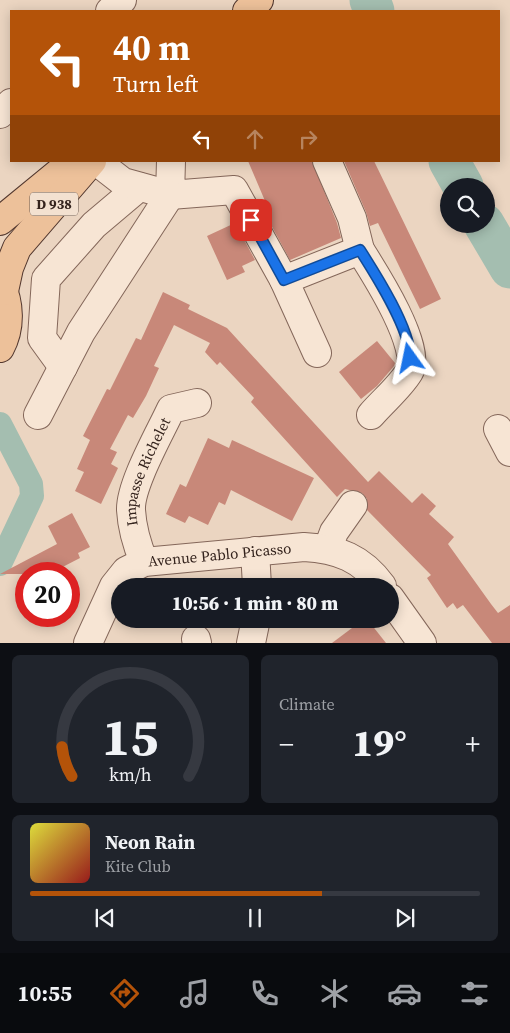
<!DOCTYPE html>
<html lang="en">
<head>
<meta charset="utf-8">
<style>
  :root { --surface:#171b24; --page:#20242c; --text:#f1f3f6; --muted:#9ea1a6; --line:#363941; --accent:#b45309 }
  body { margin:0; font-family:"Source Serif 4",serif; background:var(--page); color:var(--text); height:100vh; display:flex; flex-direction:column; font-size:19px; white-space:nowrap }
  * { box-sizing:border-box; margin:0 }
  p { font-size:16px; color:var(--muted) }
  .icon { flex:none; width:28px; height:28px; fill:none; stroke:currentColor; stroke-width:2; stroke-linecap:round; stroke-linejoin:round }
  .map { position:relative; height:643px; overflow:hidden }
  .sheet { display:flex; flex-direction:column; gap:12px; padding:12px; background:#0d0f14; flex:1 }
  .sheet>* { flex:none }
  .hud { position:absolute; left:10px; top:10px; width:490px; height:152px; border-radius:0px; box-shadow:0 2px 12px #0003; background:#b45309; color:#fff; overflow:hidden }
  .controls { position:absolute; left:440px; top:178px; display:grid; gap:10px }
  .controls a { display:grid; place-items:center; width:55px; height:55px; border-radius:50%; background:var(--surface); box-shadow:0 2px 12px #0003; font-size:25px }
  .speed { position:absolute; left:15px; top:562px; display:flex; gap:10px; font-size:25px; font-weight:700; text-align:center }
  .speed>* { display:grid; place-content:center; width:65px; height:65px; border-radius:50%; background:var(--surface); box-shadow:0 2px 12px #0003; line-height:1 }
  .speed .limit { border:8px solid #d22; background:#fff; color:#111 }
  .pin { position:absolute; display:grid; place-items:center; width:42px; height:42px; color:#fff; margin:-21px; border-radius:10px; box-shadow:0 2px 8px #0006 }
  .me { position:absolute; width:55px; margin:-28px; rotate:348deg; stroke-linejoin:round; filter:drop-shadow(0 0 4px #0008) }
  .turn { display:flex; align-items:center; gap:18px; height:105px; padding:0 20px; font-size:22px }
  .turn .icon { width:65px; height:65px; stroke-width:2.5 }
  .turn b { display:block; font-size:35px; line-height:42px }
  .lanes { display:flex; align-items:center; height:48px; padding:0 20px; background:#0003; justify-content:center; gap:25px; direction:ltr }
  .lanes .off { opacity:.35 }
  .big { font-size:38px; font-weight:800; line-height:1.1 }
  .sheet .tile { flex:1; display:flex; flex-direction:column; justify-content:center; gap:8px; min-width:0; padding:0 18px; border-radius:8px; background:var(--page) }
  .sheet .dial { align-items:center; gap:0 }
  .dial svg { height:130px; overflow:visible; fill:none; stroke:var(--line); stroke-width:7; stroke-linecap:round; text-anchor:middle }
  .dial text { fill:var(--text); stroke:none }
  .song { display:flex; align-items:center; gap:15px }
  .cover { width:60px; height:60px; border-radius:8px; background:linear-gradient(135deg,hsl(60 70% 55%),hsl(0 70% 35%)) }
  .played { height:5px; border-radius:2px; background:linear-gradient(90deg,var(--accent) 65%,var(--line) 65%) }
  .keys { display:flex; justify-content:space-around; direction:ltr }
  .heat { display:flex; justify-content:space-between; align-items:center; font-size:28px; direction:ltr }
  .sheet .tiles { flex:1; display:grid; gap:12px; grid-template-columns:1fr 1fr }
  .tile:last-child { grid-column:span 2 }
  .trip { position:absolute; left:111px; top:578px; width:288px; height:50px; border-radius:25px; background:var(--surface); box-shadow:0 2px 12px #0003; font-weight:800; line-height:50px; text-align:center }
  .menu { display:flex; height:80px; justify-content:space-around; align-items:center; background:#090b0e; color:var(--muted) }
  .menu .icon { width:35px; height:35px }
  .menu .active { color:var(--accent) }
  .menu b { font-size:22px; color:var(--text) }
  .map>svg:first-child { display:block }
</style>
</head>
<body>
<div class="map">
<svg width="510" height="643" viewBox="0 0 510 643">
  <rect width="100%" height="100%" fill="#ebd5c1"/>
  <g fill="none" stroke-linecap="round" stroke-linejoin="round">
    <polyline stroke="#a4beb0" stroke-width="24" points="0,424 31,484 32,496 0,564"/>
    <g stroke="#a4beb0" stroke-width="41">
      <polyline points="370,0 374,11"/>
      <polyline points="449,161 463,186"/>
      <polyline points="484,224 510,268"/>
    </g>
  </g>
  <g fill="#c88879">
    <polygon points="248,161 312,161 337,223 341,238 290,260 263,210 268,208"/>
    <polygon points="344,161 374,161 441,299 420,309 378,223 370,226 366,212"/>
    <polygon points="235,223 255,260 242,266 245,272 227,280 207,236"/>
    <polygon points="163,292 190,305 188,309 227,328 368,482 379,471 412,503 422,493 436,506 429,514 454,537 448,544 491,604 498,613 510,605 510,643 492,643 463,605 457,609 453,603 447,608 427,578 431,575 367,510 367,499 362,493 345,489 337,497 251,402 254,398 220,362 217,365 205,352 210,343 174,325 154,366 159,368 146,396 133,418 128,415 110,449 117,452 111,464 118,468 101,504 75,491 84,472 77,469 90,440 83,436 107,389 110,390 136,338 141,340"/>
    <polygon points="377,341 395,363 394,366 377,386 361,399 339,372"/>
    <polygon points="208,438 229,448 232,440 314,478 292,521 231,490 225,505 219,502 208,525 189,516 185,523 166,514 180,484 186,487"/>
    <polygon points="72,513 90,547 78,553 80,558 49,574 0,574 57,544 48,526"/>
    <polygon points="364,619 367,619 386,643 332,643"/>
  </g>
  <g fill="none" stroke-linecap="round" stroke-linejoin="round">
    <defs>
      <g id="minor">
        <polyline points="110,11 122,0"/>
        <polyline points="0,114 11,103"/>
        <polyline points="171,161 170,195 234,190 284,280 317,353"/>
        <polyline points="327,161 352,218 360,250"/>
        <path d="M284,280L360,250C374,272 423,348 409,372C400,387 383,401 371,415"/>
        <polyline points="63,367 42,338 46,279 94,225 139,187"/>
        <polyline points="38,415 81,332 170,195 123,182 96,161"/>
        <polyline points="498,429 510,452"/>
        <polyline points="328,548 334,532 353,505"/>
        <polyline points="255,551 257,586"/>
        <path id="s1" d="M144,562C137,545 132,528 131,510C130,485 160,433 171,409L197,403"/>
        <polyline points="390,598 422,643"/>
        <polyline points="196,639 197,643"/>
        <path id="s2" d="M88,643L114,586L126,571L144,562L304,547C338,549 362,558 382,586"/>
        <polyline points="251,643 256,619"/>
      </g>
      <g id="major">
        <polyline points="247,11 259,0"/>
        <polyline points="0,221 73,161"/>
        <path d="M0,283C10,303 11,328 0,348"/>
        <polyline points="4,291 9,268 17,248 92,161"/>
      </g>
    </defs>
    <use href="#minor" stroke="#84675a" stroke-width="30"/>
    <use href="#major" stroke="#52372e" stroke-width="30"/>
    <use href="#minor" stroke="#f7e5d4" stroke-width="28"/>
    <use href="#major" stroke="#edc19a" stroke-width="28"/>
  </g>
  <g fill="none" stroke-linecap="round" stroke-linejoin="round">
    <defs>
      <path id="route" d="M251,220L284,280L360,250C376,275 411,330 410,358"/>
    </defs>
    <use href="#route" stroke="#114b97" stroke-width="12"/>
    <use href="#route" stroke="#1a73e8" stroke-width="9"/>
  </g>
  <g text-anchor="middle" stroke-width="5" stroke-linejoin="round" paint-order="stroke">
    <rect fill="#f3e1d0" stroke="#6d5c53" stroke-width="1" x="30" y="192.5" width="48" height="23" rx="4"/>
    <g font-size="14" font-weight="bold" fill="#34231d">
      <text x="54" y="209">D 938</text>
    </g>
    <g font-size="15" fill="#34231d" stroke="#f3e1d0">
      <text dy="5" stroke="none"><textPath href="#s1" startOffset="95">Impasse Richelet</textPath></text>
      <text dy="5" stroke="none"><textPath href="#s2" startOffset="178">Avenue Pablo Picasso</textPath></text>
    </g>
  </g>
</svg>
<div class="controls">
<a><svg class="icon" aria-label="search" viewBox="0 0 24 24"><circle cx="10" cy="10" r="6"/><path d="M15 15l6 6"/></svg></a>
</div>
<div class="speed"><div class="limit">20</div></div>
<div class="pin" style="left:251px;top:220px;background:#d93025"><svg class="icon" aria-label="arrive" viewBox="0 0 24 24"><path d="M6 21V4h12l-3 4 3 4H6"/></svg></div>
<svg class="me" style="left:410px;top:358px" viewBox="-20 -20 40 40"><path d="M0-17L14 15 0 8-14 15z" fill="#1a73e8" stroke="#fff" stroke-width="4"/></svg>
<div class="trip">10:56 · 1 min · 80 m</div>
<div class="hud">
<div class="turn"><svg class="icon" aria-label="left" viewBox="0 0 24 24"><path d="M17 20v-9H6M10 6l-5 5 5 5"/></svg><div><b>40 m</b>Turn left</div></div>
<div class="lanes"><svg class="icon" aria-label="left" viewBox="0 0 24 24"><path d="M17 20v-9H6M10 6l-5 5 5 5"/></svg><svg class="icon off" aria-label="ahead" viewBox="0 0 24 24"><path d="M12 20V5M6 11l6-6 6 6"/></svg><svg class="icon off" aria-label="right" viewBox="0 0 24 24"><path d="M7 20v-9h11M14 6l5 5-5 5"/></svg></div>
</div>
</div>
<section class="sheet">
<div class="tiles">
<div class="tile dial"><svg viewBox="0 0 100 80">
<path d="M14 69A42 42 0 1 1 86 69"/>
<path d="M14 69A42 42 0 0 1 8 51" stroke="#b45309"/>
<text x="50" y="56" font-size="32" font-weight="700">15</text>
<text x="50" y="72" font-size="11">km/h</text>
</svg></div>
<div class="tile"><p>Climate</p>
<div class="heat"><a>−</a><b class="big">19°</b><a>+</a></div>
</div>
<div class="tile">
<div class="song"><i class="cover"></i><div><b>Neon Rain</b><p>Kite Club</p></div></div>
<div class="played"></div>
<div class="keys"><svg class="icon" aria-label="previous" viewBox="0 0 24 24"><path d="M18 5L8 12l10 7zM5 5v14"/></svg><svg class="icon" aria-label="pause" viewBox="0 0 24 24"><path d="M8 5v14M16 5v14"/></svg><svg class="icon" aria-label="next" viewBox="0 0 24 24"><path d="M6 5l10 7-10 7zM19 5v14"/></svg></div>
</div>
</div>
</section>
<nav class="menu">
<b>10:55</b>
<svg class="icon active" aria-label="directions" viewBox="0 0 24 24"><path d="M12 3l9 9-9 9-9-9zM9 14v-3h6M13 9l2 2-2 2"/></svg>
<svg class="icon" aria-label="music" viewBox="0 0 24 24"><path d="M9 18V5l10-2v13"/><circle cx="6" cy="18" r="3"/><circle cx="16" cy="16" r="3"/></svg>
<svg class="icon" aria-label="phone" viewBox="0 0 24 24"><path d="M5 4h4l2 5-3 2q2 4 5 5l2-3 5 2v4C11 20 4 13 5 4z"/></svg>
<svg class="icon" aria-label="climate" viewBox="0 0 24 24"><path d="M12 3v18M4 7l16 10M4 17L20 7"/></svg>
<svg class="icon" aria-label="car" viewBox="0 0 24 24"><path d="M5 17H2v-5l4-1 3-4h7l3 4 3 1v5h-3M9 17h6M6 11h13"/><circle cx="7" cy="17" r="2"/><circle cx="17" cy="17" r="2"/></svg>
<svg class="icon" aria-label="filters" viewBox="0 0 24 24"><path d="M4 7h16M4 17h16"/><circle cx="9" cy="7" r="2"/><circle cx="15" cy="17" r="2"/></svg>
</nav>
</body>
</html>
